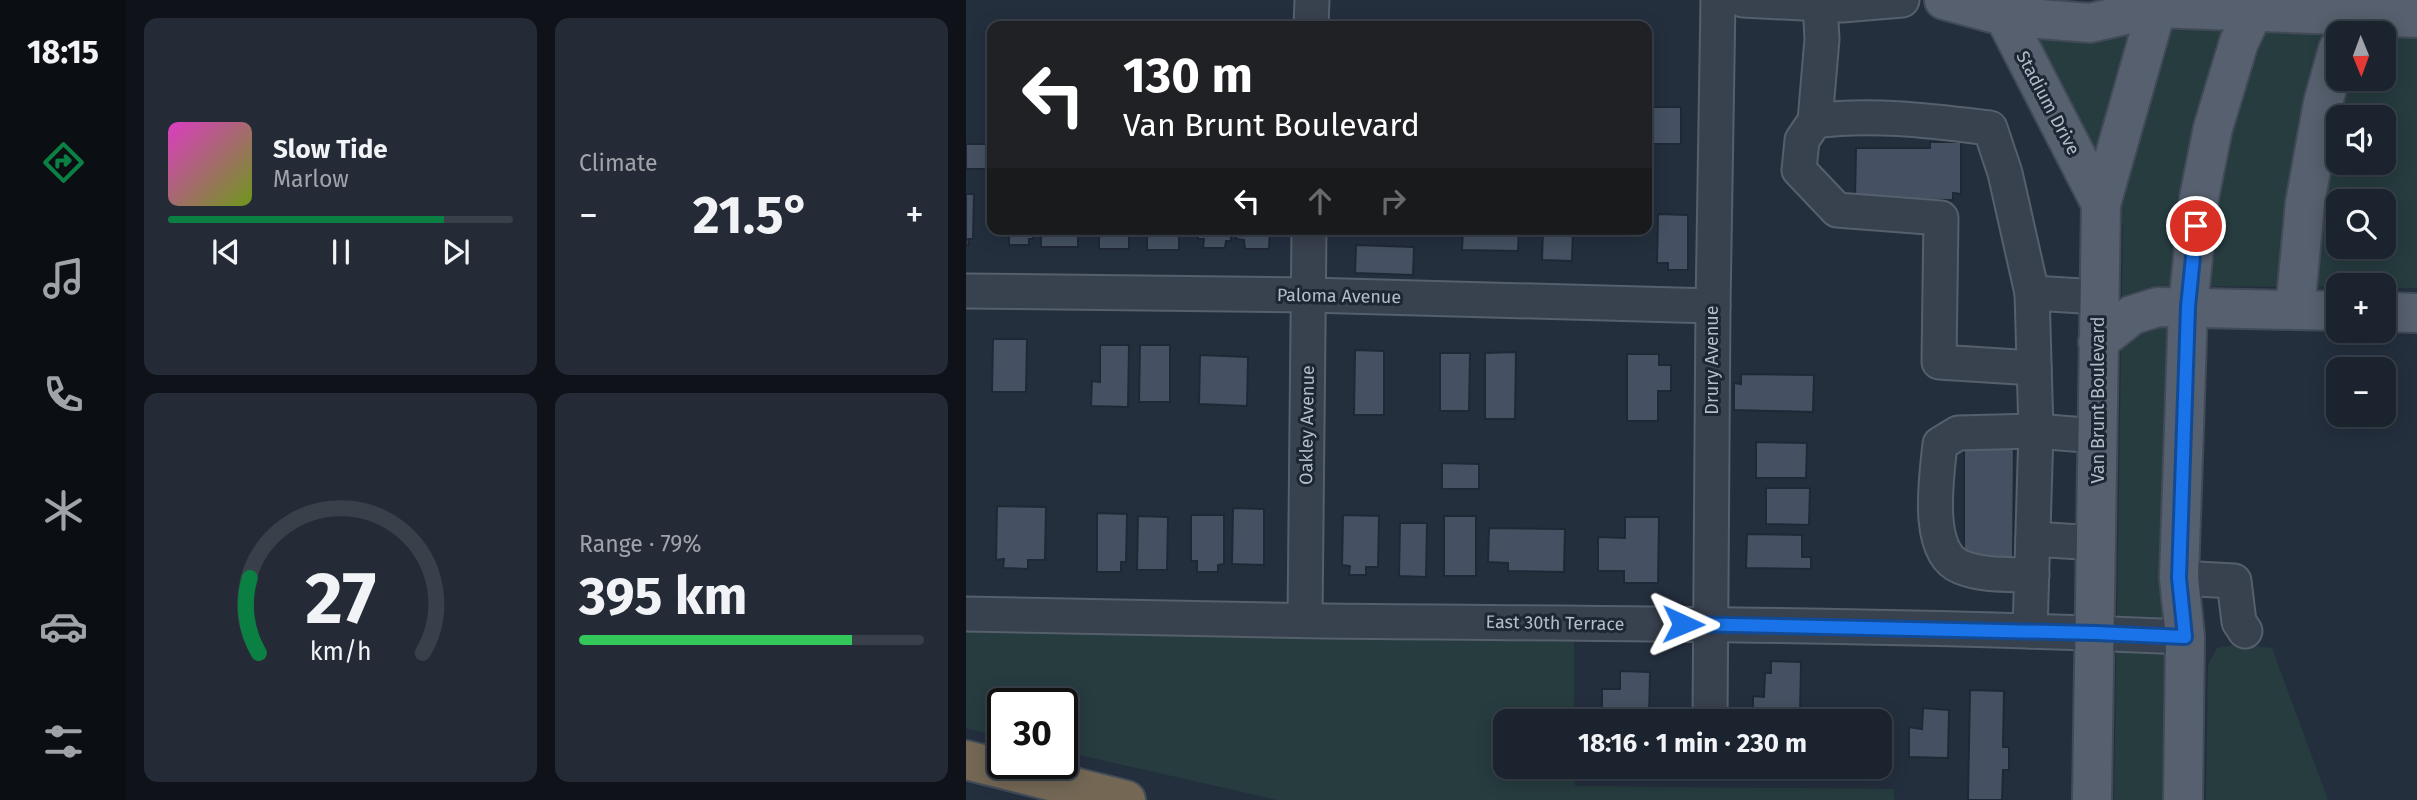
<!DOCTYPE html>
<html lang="en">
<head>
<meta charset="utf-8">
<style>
  :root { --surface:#1b232e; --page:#242b36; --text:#f1f3f6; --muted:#a0a4aa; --line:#39404a; --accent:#0b8043 }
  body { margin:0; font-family:"Fira Sans",sans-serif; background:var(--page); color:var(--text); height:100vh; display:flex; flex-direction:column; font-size:26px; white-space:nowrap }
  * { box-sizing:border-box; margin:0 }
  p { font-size:23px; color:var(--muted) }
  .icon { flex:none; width:38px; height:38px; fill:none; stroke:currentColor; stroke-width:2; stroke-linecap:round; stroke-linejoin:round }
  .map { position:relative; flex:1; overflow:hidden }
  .side { display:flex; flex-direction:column; gap:18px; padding:18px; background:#0f1319; width:840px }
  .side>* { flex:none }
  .hud { position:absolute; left:21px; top:21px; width:665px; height:214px; border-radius:14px; box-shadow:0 4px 18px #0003,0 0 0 2px var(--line); background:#202124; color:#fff; overflow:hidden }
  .needle { width:46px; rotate:179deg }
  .controls { position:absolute; left:1360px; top:21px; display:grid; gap:14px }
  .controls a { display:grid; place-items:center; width:70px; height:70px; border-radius:14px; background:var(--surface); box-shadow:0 4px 18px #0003,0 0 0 2px var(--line); font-size:35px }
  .speed { position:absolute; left:21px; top:688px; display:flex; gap:14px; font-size:35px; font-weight:700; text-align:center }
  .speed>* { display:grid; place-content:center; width:91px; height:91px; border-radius:50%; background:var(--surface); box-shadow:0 4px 18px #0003,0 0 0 2px var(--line); line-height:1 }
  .speed .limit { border:4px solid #111; border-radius:10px; background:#fff; color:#111 }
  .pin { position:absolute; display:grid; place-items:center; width:60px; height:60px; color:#fff; margin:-30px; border:4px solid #fff; border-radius:50%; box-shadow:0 2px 7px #0007 }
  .me { position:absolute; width:77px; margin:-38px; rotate:91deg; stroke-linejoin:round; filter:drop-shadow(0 0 5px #0008) }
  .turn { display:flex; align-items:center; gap:24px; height:147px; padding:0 21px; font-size:32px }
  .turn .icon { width:91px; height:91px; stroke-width:2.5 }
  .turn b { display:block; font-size:49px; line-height:60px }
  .lanes { display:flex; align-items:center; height:66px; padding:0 21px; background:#0003; justify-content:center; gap:35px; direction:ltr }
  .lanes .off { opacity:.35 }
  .big { font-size:52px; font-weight:700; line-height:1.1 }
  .side .tile { flex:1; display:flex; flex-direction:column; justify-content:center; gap:10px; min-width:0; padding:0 24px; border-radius:14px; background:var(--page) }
  .side .dial { align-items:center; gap:0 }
  .dial svg { height:182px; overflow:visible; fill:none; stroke:var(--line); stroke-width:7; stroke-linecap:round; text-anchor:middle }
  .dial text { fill:var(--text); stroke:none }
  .song { display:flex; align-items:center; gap:21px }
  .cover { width:84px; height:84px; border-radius:10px; background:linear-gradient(135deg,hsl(310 70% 55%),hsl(80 70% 35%)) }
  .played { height:7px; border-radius:4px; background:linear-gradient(90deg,var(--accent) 80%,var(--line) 80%) }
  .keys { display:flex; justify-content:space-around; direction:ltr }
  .heat { display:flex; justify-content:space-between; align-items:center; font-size:38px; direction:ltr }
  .charge { height:10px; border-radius:5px; background:linear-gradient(90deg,#34c759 79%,var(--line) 0) }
  .side .tiles { flex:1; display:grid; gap:18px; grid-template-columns:repeat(2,1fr) }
  .trip { position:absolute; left:527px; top:709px; width:399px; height:70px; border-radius:14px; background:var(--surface); box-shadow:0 4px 18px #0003,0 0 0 2px var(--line); font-weight:700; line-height:70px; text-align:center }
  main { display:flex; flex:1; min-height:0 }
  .dock { display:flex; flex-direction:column; width:126px; justify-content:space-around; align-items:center; background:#0b0e12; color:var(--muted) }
  .dock .icon { width:49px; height:49px }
  .dock .selected { color:var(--accent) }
  .dock b { font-size:32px; color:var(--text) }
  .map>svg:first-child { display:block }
</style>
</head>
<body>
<main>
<nav class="dock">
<b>18:15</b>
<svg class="icon selected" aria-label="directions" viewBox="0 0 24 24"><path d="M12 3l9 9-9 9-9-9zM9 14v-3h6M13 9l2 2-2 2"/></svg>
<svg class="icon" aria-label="music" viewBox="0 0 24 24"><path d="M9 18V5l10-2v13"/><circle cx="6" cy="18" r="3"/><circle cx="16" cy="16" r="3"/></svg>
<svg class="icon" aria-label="phone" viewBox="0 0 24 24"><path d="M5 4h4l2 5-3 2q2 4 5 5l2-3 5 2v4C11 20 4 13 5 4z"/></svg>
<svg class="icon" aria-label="climate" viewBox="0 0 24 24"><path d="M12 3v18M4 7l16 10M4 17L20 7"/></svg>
<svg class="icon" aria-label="car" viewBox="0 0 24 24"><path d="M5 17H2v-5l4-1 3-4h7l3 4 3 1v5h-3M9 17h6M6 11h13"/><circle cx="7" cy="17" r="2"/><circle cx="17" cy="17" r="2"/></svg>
<svg class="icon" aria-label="filters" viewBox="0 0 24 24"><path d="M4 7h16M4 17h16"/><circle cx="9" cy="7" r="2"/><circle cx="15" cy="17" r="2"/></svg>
</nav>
<section class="side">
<div class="tiles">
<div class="tile">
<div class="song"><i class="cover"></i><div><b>Slow Tide</b><p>Marlow</p></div></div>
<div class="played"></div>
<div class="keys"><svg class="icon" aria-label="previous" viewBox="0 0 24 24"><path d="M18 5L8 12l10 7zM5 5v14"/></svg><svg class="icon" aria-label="pause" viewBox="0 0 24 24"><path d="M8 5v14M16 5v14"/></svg><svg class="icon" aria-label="next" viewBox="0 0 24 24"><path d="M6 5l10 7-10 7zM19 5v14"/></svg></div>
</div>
<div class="tile"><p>Climate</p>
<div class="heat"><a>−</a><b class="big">21.5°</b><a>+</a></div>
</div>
<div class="tile dial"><svg viewBox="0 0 100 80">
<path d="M14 69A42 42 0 1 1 86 69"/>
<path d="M14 69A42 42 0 0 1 10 36" stroke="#0b8043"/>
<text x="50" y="56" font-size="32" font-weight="700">27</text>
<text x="50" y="72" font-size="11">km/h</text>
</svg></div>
<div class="tile"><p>Range · 79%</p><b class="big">395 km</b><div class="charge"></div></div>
</div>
</section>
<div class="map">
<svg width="1451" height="800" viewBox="0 0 1451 800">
  <rect width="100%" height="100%" fill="#242f3e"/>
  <g fill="#263c3f" fill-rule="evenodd">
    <path d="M1152,0H1451V288H1418V285H1372V287L1209,286L1206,323L1197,800H1148L1157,226L1129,147L1068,34L1151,37ZM1372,33H1418V79H1372ZM1372,117H1418V163H1372ZM1372,201H1418V247H1372Z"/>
    <polygon points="0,630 608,641 608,721 539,721 539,766 609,767 609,786 928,789 928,800 311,800 96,751 96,704 37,704 37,737 0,728"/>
    <polygon points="1273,644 1306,648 1362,800 1240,800 1242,665 1251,648"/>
  </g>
  <g fill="#455162" stroke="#1f2835" stroke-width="2">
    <rect x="681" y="107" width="34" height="37"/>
    <polygon points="964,142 995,142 995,194 987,193 987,200 889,199 890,148 964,148"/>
    <polygon points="0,144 23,144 24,169 0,169"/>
    <polygon points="0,194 8,194 7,239 2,239 3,245 0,245"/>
    <polygon points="692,214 722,215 722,270 702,270 702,263 691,263"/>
    <polygon points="37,229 67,229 67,239 63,239 63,245 43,245 43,237 37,237"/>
    <rect x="75" y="229" width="37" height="18"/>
    <rect x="133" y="229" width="30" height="20"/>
    <rect x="181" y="229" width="32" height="21"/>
    <polygon points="232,229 265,229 265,241 260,241 259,248 237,248 238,239 232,239"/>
    <polygon points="271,229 304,229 303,249 279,249 278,240 270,239"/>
    <polygon points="497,229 553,229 552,251 496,250"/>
    <polygon points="577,229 607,229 606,261 576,260"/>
    <polygon points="390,245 448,247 447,275 389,273"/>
    <polygon points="27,339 61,339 60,392 26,392"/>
    <polygon points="134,345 163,345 162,407 125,406 126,381 134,382"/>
    <polygon points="174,345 204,345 204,402 173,402"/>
    <polygon points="389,350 418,351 418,415 388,415"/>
    <polygon points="550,352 549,419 519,419 519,353"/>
    <polygon points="474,353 504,353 503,411 474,411"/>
    <polygon points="661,354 693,354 693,365 705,365 705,391 692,391 692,421 661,421"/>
    <polygon points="234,355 282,357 281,406 233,404"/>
    <polygon points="775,374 848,375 847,412 768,410 768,383 775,384"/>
    <polygon points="790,442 841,443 840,478 790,478"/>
    <polygon points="998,443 1048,443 1047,560 998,560"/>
    <polygon points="476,463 513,464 513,489 476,489"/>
    <polygon points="800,488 844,488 843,525 800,524"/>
    <polygon points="31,506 80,507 79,560 62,560 62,569 37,568 38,559 30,560"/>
    <polygon points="267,508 298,509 298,565 266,564"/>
    <polygon points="131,513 161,514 160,562 155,562 155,572 131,572"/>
    <polygon points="225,515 258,515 258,564 252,565 252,572 231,572 231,561 225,561"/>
    <polygon points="377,515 413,516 412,567 400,567 400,575 383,575 384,566 376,565"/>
    <polygon points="172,516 202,517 201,570 171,570"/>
    <rect x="478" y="516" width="32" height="60"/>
    <polygon points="659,517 693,517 692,583 658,583 658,571 632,571 632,537 659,538"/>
    <polygon points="434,523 461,523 460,577 433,576"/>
    <polygon points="523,528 599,529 598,572 542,571 542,563 522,562"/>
    <polygon points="781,534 836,535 836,557 845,557 845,569 780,568"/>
    <polygon points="805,661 835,662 834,716 787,716 787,696 798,697 799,673 805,673"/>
    <polygon points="654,671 684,672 683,719 652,721 652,710 636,710 636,689 654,689"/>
    <polygon points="1004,690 1038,691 1037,747 1043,747 1043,770 1037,770 1036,800 1002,800"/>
    <polygon points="957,708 983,710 982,758 943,757 943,727 956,729"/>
  </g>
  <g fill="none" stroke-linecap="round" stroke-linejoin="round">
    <defs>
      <g id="minor">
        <polyline points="777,0 876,5 936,0"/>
        <polyline points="345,26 346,0"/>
        <polyline points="849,121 856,39 854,3"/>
        <polyline points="0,291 343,295 747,306"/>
        <path d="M1066,293L1039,173L1024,128C966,121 906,113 849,121L836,140L833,170L871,210L975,218L973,362L1068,368"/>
        <polyline points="1067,539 1130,543"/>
        <path d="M1066,575C1042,574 1017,576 995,567C958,552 971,475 974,444L992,433L1070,431L1131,436"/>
        <polyline points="1213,578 1268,581 1273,622 1279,631"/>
        <path d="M0,614C120,616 241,619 362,621C647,624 934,624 1219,637"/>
        <polyline points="339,620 343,229"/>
        <polyline points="1064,631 1070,431 1066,293 1133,297"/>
        <polyline points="744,721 747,306 752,0"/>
      </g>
      <g id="major">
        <polyline points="978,0 1037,16 1124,23 1190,8 1451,18"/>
        <polyline points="1030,0 1135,204"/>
        <polyline points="1329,310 1339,203 1357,103 1372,49"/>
        <polyline points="1418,312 1451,313"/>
        <polyline points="1132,342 1166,315 1192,307 1372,311"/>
        <polyline points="1126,800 1135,204 1193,0"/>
        <polyline points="1217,800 1219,637 1213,578 1222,307 1233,198 1247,128 1273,42 1293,0"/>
      </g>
      <polyline id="highway" points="0,760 160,800"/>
    </defs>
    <use href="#minor" stroke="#565f6c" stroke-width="37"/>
    <use href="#major" stroke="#414a57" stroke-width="42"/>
    <use href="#highway" stroke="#434c59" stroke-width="42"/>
    <use href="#minor" stroke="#38414e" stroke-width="33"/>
    <use href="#major" stroke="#56606e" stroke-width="38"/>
    <use href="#highway" stroke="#746855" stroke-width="38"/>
  </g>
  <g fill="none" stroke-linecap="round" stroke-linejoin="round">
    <defs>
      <polyline id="route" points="717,624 1130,633 1219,637 1213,578 1222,307 1230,226"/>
    </defs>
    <use href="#route" stroke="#114b97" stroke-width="18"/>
    <use href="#route" stroke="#1a73e8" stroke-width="12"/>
  </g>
  <g text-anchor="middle" stroke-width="6" stroke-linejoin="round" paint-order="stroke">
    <g font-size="18" fill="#b4bcc9" stroke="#1d2633">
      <text transform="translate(1082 103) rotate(62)" y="6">Stadium Drive</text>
      <text transform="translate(373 296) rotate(1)" y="6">Paloma Avenue</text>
      <text transform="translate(746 360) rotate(-90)" y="6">Drury Avenue</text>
      <text transform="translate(1132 400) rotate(-90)" y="6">Van Brunt Boulevard</text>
      <text transform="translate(341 425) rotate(-89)" y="6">Oakley Avenue</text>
      <text transform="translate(589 623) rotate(1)" y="6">East 30th Terrace</text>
    </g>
  </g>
</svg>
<div class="controls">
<a><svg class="needle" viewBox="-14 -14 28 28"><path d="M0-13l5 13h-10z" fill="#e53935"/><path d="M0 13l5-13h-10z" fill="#a0a4aa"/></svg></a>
<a><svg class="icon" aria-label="sound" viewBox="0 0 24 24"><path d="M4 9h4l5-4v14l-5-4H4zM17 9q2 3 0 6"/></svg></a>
<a><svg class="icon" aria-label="search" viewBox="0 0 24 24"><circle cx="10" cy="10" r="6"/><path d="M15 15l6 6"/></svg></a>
<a>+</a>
<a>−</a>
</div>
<div class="speed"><div class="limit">30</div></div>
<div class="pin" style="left:1230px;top:226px;background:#d93025"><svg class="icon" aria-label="arrive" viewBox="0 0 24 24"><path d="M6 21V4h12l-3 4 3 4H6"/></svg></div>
<svg class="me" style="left:717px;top:624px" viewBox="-20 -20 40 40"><path d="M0-17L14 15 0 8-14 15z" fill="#1a73e8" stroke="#fff" stroke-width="4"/></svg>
<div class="trip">18:16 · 1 min · 230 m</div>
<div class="hud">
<div class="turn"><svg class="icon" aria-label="left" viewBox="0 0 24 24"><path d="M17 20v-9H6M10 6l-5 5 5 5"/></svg><div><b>130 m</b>Van Brunt Boulevard</div></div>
<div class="lanes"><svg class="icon" aria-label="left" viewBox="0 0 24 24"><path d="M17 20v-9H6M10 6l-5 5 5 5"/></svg><svg class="icon off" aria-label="ahead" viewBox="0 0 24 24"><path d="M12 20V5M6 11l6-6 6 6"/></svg><svg class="icon off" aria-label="right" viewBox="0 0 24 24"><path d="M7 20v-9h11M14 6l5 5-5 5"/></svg></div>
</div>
</div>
</main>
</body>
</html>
